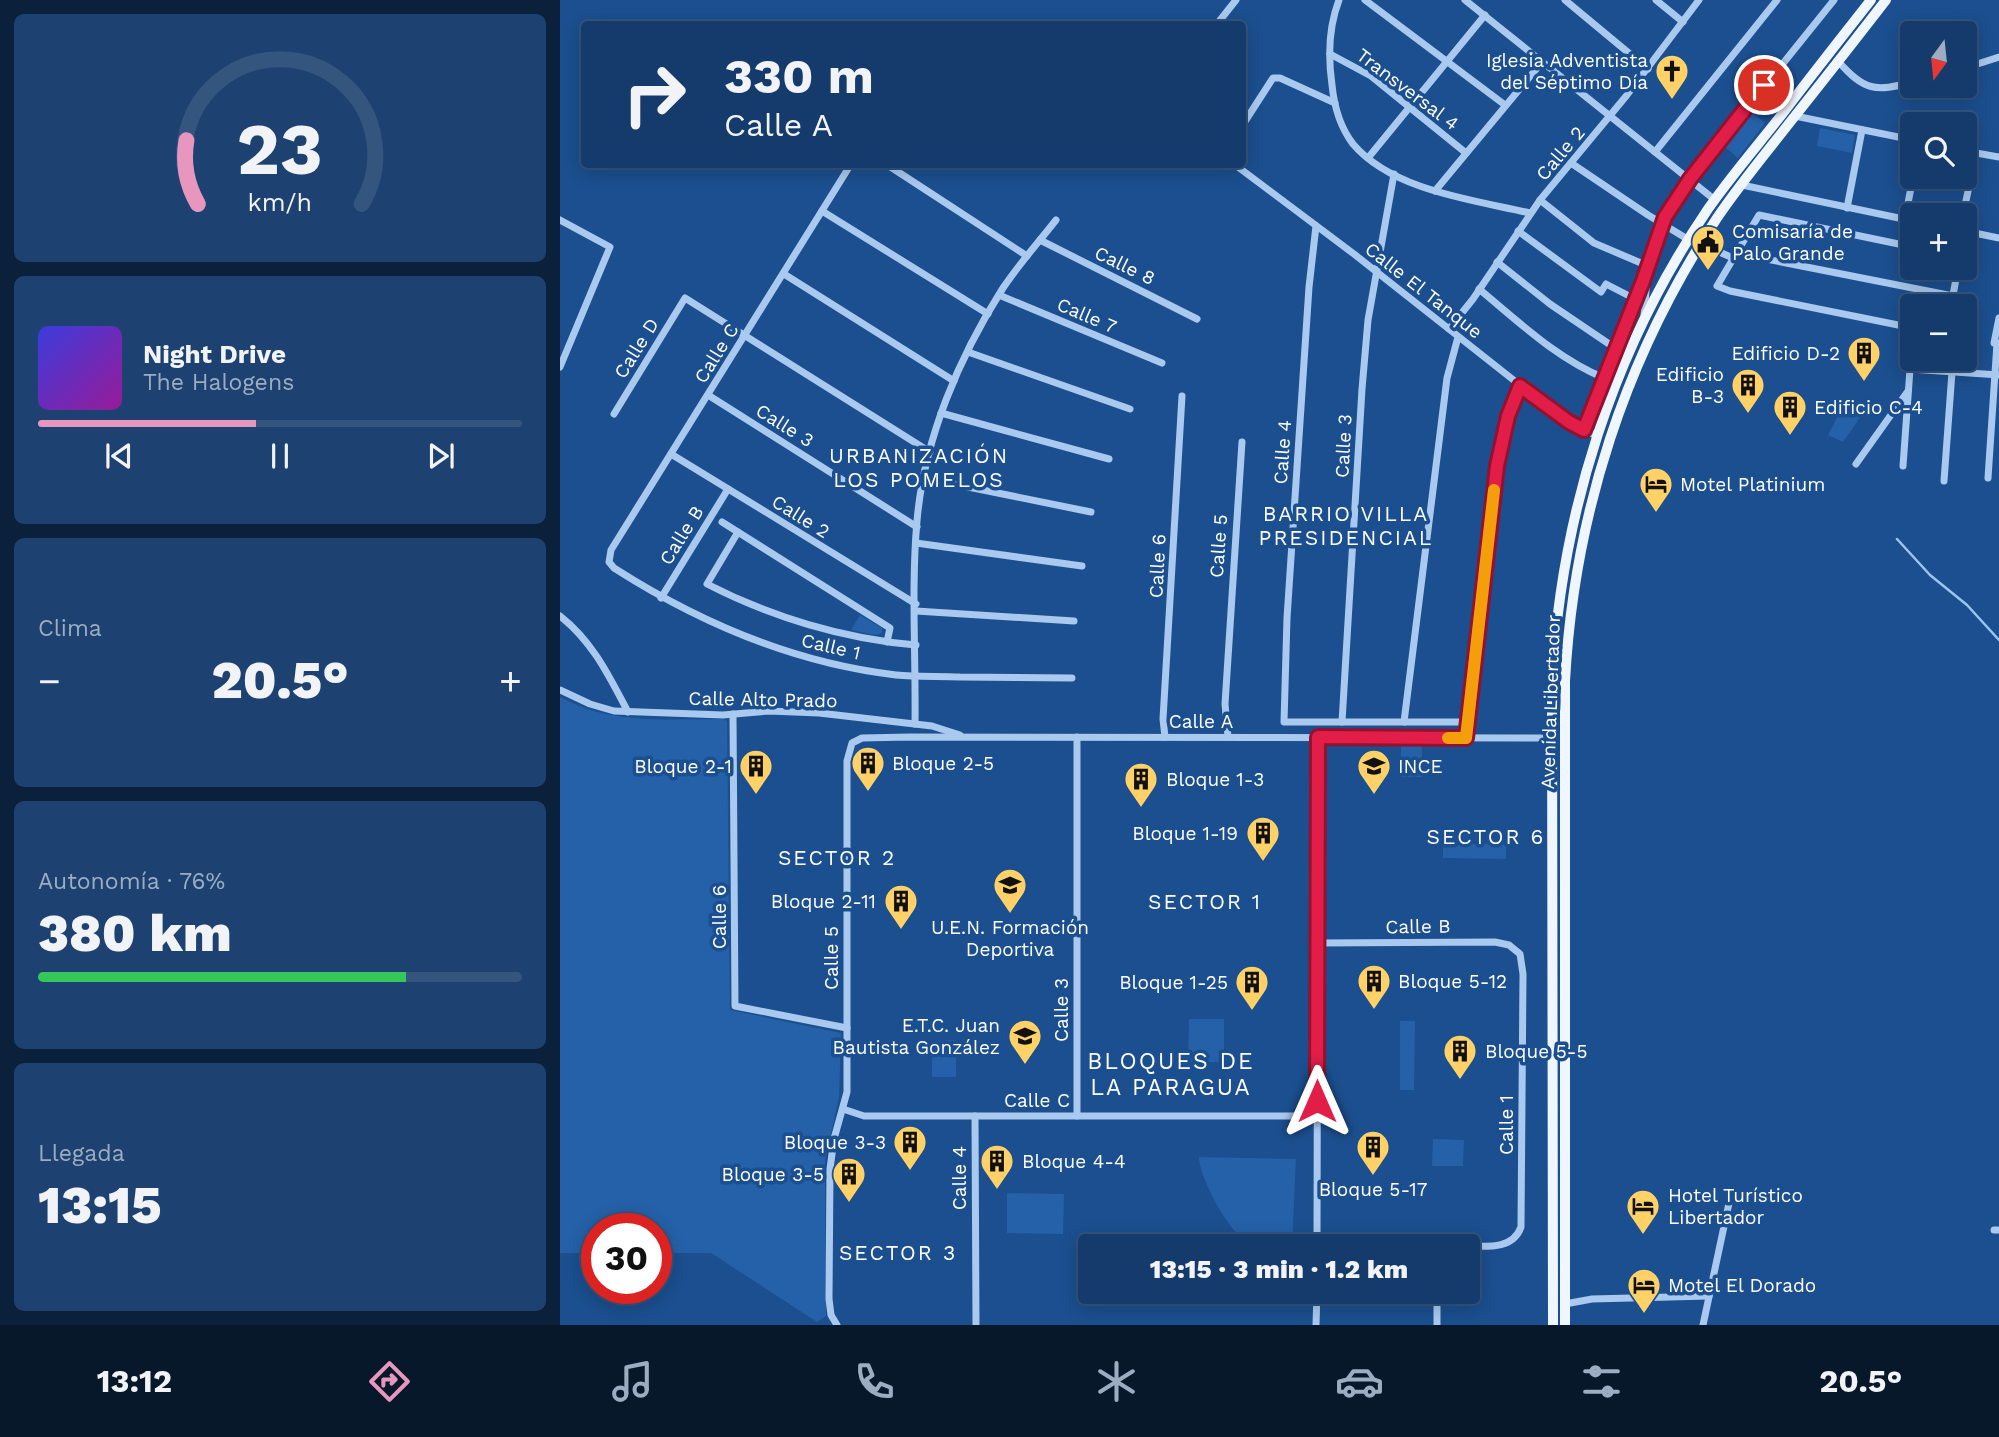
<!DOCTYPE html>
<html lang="es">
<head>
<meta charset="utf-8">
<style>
  :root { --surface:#143b6b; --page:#1d4271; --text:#f1f3f6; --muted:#9dadc1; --line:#33557e; --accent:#e797bd }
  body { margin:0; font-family:"Work Sans",sans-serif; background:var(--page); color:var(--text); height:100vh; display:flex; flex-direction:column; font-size:26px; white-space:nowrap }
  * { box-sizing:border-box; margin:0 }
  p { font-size:23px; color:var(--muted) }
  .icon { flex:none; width:38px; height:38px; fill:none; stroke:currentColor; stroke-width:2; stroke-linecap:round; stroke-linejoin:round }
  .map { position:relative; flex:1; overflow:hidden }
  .drawer { display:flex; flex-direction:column; gap:14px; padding:14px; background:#0b203b; width:560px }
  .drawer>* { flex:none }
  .banner { position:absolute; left:21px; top:21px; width:665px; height:147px; border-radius:7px; box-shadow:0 4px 18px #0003,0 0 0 2px var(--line); background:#143b6b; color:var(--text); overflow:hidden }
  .needle { width:46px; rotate:195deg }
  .controls { position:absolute; left:1340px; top:21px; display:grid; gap:14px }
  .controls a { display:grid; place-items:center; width:77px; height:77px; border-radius:7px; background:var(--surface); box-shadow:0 4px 18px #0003,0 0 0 2px var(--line); font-size:35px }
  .speed { position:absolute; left:21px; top:1213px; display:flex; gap:14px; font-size:35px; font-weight:700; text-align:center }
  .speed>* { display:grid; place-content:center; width:91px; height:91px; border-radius:50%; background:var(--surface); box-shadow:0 4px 18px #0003,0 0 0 2px var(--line); line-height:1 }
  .speed .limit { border:10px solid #d22; background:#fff; color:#111 }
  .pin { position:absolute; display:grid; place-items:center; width:60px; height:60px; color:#fff; margin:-30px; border:4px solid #fff; border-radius:50%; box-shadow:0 2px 7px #0007 }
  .me { position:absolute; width:77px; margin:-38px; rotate:0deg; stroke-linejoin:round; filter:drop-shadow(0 0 5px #0008) }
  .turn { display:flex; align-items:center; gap:24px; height:147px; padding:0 28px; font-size:32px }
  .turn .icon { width:91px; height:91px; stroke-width:2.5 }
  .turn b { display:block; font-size:49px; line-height:60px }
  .big { font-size:52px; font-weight:800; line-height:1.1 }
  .drawer .widget { flex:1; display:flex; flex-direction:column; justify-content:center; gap:10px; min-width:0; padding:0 24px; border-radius:10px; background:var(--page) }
  .drawer .dial { align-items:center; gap:0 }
  .dial svg { height:182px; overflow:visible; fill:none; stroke:var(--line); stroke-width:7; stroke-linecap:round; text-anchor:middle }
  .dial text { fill:var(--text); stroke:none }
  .song { display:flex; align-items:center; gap:21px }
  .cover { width:84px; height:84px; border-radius:10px; background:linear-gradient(135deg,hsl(240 70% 55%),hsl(300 70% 35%)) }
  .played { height:7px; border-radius:4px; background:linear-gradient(90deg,var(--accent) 45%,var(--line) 45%) }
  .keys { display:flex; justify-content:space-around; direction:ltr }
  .heat { display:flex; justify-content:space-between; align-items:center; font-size:38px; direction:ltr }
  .charge { height:10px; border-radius:5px; background:linear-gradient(90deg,#34c759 76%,var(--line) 0) }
  .trip { position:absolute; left:518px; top:1234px; width:402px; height:70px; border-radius:7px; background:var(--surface); box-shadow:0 4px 18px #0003,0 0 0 2px var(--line); font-weight:800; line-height:70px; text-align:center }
  .tabs { display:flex; height:112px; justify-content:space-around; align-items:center; background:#08182b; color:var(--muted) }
  .tabs .icon { width:49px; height:49px }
  .tabs .active { color:var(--accent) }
  .tabs b { font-size:32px; color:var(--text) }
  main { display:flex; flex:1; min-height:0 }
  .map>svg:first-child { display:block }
</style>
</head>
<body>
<main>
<section class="drawer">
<div class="widget dial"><svg viewBox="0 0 100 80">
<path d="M14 69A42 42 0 1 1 86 69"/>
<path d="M14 69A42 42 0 0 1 9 41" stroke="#e797bd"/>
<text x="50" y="56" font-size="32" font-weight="700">23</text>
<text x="50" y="72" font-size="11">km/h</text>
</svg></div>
<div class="widget">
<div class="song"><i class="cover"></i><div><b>Night Drive</b><p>The Halogens</p></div></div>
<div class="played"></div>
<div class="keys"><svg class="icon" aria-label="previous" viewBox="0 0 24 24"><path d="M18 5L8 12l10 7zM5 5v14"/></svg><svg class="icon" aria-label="pause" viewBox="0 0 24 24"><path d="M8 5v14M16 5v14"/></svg><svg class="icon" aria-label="next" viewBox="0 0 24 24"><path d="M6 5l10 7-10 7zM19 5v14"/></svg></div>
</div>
<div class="widget"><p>Clima</p>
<div class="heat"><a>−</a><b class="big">20.5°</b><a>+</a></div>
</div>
<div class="widget"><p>Autonomía · 76%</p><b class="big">380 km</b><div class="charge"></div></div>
<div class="widget"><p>Llegada</p><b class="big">13:15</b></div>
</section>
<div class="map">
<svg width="1439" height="1325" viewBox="0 0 1439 1325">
  <rect width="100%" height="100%" fill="#1b4f8f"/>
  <g fill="#2461a8">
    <polygon points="1192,112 1205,123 1178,158 1165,147"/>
    <polygon points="1260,128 1295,135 1292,153 1257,146"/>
    <polygon points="1287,398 1306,409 1283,442 1268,435"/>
    <polygon points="300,615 322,628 322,633 315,635 291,630"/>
    <path d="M0,697C51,725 106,719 163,719L167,721L170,1010L281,1033L279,1097L265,1161L266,1316L257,1322L151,1253H96V1228H37V1253H0Z"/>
    <rect x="841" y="746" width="21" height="31"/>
    <polygon points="883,844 946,844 946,859 883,858"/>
    <polygon points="629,1019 664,1019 664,1062 628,1062"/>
    <polygon points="840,1021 855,1021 854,1090 840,1090"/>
    <polygon points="396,1040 396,1077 372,1077 372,1041"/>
    <polygon points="873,1139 904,1140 903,1166 872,1166"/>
    <path d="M639,1157L736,1159L732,1246C721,1246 703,1249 693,1246C672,1239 639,1178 639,1157Z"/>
    <polygon points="447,1193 504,1194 503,1234 447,1233"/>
  </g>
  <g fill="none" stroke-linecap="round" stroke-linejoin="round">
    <polyline stroke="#9cc4f0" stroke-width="2.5" points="1337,539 1370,575 1407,605 1439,640"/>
    <g stroke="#a9c9ee" stroke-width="7">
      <path d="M779,0C769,26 768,57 772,85C774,105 780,127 793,144C833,191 914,200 970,213"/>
      <polyline points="805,0 945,105"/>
      <polyline points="905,0 1155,200"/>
      <polyline points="1005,0 1088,69"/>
      <polyline points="1096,0 1123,22"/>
      <polyline points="657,24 676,0"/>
      <polyline points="770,54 811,76 906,153"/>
      <path d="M1278,61C1304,91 1315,92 1353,82"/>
      <polyline points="1405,68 1439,57"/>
      <polyline points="1235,116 1353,140"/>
      <polyline points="682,126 713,78 720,78 775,103"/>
      <polyline points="1405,151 1439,157"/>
      <polyline points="1095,152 1217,0"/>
      <polyline points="808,158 925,15"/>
      <polyline points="1011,163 1088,215 1129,240"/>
      <path d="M291,164L51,550L49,562L54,568C140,623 233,663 336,675C357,677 379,676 400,677C437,677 475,678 512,678"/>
      <polyline points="326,164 467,256"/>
      <polyline points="674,164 794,254 994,412 1009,422 1037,436"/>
      <polyline points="1182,185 1353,221"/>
      <polyline points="875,191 982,62"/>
      <polyline points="980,200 1034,243 1088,266 1084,316"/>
      <polyline points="1287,208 1302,130"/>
      <polyline points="262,211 428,314"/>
      <polyline points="1403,215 1416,153"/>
      <polyline points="1345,219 1353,177"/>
      <polyline points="0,220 50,247 0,367"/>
      <polyline points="756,226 749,287 727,618 724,722 908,722"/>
      <polyline points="958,231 1041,292 1046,284 1075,299"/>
      <polyline points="1405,231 1439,238"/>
      <polyline points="480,240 637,319"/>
      <polyline points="1141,244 1173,258"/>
      <polyline points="1353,247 1199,215 1157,286 1170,291 1353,328"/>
      <polyline points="1176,253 1393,296"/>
      <polyline points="937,262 990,304 1055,348"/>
      <polyline points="224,274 394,381"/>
      <path d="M919,289C959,322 996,358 1044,378"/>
      <polyline points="439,295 602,363"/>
      <polyline points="1391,306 1398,268"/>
      <polyline points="889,329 913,299 980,200 1067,95 1139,0"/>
      <polyline points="1438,343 1434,343 1439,318"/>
      <polyline points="408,352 570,409"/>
      <polyline points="148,395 357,527"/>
      <polyline points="381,413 549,459"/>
      <polyline points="54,414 125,298 370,452"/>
      <polyline points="1025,430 1083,281 1105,217 1130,179 1274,0"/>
      <polyline points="111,454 356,604"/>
      <polyline points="1296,464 1348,391"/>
      <polyline points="1343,466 1350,369 1439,375"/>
      <polyline points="364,478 531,512"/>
      <polyline points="1428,478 1437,343"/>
      <polyline points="1384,481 1392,372"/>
      <polyline points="162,522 330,628 327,642"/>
      <path d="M178,532L147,584C211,617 284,639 356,645"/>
      <polyline points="356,543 522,566"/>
      <polyline points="101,598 168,489"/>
      <polyline points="356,611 514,621"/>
      <path d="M0,616C33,642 49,676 68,712"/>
      <polyline points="0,690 30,704 54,711 163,715 209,711 259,713 372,726 400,735"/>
      <polyline points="173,714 175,1006 287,1028"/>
      <polyline points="782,722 802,389 808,320 834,174"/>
      <polyline points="844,722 887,378 898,337"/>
      <path d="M355,724C356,657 351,587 357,521C364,439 399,357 443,288C459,264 478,243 496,220"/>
      <polyline points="517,737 517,1116"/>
      <polyline points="605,737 603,719 622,396"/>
      <polyline points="668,737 665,704 682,442"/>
      <polyline points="906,738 937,466 948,416 960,386"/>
      <path d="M758,943L935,942L949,945L960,954L963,974L961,1227C952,1253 919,1245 896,1246"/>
      <polyline points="283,1109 304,1116 757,1116"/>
      <polyline points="415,1116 416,1325"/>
      <polyline points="1434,1230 1439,1230"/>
      <polyline points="757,1246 758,737"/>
      <polyline points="877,1292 877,1325"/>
      <polyline points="1005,1304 1032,1299 1149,1296"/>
      <polyline points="277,1325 271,1315 269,1299 270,1169 274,1139 287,1092 287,761 292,743 302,738 350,737 992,738"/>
      <polyline points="756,1325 757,1292"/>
      <polyline points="1143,1325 1169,1203"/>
    </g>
    <g stroke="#f0f6ff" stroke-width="10">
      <path d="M993,1325L992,681C1001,513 1053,349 1148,209C1171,176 1198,145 1223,113C1252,75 1281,38 1311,0"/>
      <path d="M1005,1325V681C1014,515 1065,357 1157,218C1180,184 1206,153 1231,121C1263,81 1295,40 1326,0"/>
    </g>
  </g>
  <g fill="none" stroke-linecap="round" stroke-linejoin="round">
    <defs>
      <polyline id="route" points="757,1101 758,737 906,738 937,466 948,416 960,386 1009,422 1024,430 1083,281 1105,217 1130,179 1204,85"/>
    </defs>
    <use href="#route" stroke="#92132f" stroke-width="18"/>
    <use href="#route" stroke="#e11d48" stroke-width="12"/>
    <polyline stroke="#f59e0b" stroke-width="12" points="888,738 906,738 934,490"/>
  </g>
  <defs>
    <symbol id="church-pin" viewBox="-11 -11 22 30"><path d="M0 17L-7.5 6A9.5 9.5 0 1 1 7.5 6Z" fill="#ffd166" stroke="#1b4f8f"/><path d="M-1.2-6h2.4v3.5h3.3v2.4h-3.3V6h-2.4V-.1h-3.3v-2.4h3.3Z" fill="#111"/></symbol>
    <symbol id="civic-pin" viewBox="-11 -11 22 30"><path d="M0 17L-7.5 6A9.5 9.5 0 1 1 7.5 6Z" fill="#ffd166" stroke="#1b4f8f"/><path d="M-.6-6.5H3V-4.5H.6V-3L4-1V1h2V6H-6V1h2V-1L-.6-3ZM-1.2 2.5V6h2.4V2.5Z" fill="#111"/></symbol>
    <symbol id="building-pin" viewBox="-11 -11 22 30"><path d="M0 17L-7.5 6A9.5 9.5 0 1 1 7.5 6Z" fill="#ffd166" stroke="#1b4f8f"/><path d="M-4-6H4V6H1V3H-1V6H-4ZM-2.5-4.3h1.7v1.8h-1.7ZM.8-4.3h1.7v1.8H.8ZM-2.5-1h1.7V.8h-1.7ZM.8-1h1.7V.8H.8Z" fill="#111"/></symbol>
    <symbol id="hotel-pin" viewBox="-11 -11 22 30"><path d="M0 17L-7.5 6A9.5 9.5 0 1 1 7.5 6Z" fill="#ffd166" stroke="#1b4f8f"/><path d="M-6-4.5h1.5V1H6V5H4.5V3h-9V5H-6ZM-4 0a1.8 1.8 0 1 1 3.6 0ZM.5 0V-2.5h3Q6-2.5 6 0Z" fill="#111"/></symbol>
    <symbol id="university-pin" viewBox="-11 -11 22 30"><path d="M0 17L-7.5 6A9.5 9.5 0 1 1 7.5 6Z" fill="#ffd166" stroke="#1b4f8f"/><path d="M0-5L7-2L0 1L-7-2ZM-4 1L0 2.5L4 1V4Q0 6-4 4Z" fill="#111"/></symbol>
    <symbol id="school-pin" viewBox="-11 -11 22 30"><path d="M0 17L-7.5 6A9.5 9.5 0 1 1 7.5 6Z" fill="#ffd166" stroke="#1b4f8f"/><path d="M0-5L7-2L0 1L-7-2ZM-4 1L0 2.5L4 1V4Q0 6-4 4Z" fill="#111"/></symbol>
  </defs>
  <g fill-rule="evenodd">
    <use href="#church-pin" x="1093" y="52" width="38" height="52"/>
    <use href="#civic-pin" x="1129" y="223" width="38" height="52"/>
    <use href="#building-pin" x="1285" y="334" width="38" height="52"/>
    <use href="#building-pin" x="1169" y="366" width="38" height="52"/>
    <use href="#building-pin" x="1211" y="388" width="38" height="52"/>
    <use href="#hotel-pin" x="1077" y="465" width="38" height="52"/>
    <use href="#building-pin" x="289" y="744" width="38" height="52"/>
    <use href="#building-pin" x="177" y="747" width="38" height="52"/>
    <use href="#university-pin" x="795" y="747" width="38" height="52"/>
    <use href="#building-pin" x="562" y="760" width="38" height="52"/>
    <use href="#building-pin" x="684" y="814" width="38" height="52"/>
    <use href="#school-pin" x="431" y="866" width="38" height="52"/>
    <use href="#building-pin" x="322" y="882" width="38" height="52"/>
    <use href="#building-pin" x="795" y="962" width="38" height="52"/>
    <use href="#building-pin" x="673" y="963" width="38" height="52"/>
    <use href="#school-pin" x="446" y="1017" width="38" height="52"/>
    <use href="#building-pin" x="881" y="1032" width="38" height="52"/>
    <use href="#building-pin" x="331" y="1123" width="38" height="52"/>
    <use href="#building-pin" x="794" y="1128" width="38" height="52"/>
    <use href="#building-pin" x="418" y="1142" width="38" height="52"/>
    <use href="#building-pin" x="270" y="1155" width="38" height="52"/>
    <use href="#hotel-pin" x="1064" y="1187" width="38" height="52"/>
    <use href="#hotel-pin" x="1065" y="1266" width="38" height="52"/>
  </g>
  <g text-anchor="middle" stroke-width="7" stroke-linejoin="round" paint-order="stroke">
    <g font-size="19" fill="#fff" stroke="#1b4f8f" text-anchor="start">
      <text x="1088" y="67" text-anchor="end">Iglesia Adventista<tspan x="1088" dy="22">del Séptimo Día</tspan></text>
      <text x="1172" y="238">Comisaría de<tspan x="1172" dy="22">Palo Grande</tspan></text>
      <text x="1280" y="360" text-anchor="end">Edificio D-2</text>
      <text x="1164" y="381" text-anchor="end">Edificio<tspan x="1164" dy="22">B-3</tspan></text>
      <text x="1254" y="414">Edificio C-4</text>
      <text x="1120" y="491">Motel Platinium</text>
      <text x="332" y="770">Bloque 2-5</text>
      <text x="172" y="773" text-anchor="end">Bloque 2-1</text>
      <text x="838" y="773">INCE</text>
      <text x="606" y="786">Bloque 1-3</text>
      <text x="678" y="840" text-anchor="end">Bloque 1-19</text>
      <text x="316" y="908" text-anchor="end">Bloque 2-11</text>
      <text x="450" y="934" text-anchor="middle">U.E.N. Formación<tspan x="450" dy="22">Deportiva</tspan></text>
      <text x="838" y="988">Bloque 5-12</text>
      <text x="668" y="989" text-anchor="end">Bloque 1-25</text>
      <text x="440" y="1032" text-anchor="end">E.T.C. Juan<tspan x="440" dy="22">Bautista González</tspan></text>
      <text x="925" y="1058">Bloque 5-5</text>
      <text x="326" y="1149" text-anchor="end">Bloque 3-3</text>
      <text x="462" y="1168">Bloque 4-4</text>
      <text x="264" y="1181" text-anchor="end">Bloque 3-5</text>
      <text x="813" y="1196" text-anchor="middle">Bloque 5-17</text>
      <text x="1108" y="1202">Hotel Turístico<tspan x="1108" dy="22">Libertador</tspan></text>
      <text x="1108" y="1292">Motel El Dorado</text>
    </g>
    <g font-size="19" fill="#fff" stroke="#1b4f8f">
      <text transform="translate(848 89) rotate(37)" y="7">Transversal 4</text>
      <text transform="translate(1000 153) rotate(-50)" y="7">Calle 2</text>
      <text transform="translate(565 265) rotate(26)" y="7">Calle 8</text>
      <text transform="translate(864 290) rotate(38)" y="7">Calle El Tanque</text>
      <text transform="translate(527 315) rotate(23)" y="7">Calle 7</text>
      <text transform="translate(76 348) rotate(-58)" y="7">Calle D</text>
      <text transform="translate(156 353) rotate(-58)" y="7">Calle C</text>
      <text transform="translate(225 425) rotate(32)" y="7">Calle 3</text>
      <text transform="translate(783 446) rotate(-87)" y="7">Calle 3</text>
      <text transform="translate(722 452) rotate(-86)" y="7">Calle 4</text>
      <text transform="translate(241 516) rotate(32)" y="7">Calle 2</text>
      <text transform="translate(121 535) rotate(-58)" y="7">Calle B</text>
      <text transform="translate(658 546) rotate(-86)" y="7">Calle 5</text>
      <text transform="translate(597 566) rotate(-87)" y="7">Calle 6</text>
      <text transform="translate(271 646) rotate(13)" y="7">Calle 1</text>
      <text transform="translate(203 699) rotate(1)" y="7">Calle Alto Prado</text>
      <text transform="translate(990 702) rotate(-88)" y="7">Avenida Libertador</text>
      <text x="641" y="728">Calle A</text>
      <text transform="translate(159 917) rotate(-90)" y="7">Calle 6</text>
      <text transform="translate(858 926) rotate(-1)" y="7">Calle B</text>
      <text transform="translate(271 958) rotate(-90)" y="7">Calle 5</text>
      <text transform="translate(501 1010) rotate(-90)" y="7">Calle 3</text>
      <text x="477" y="1107">Calle C</text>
      <text transform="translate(946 1125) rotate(-90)" y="7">Calle 1</text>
      <text transform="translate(399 1178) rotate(-90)" y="7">Calle 4</text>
    </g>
    <g font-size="21" letter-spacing="2" fill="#fff" stroke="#1b4f8f">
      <text x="359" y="463">URBANIZACIÓN<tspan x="359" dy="24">LOS POMELOS</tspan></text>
      <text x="786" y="521">BARRIO VILLA<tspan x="786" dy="24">PRESIDENCIAL</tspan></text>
      <text x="926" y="844">SECTOR 6</text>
      <text x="277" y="865">SECTOR 2</text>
      <text x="645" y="909">SECTOR 1</text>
      <text x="338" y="1260">SECTOR 3</text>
    </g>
    <g font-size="23" letter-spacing="2" fill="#fff" stroke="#1b4f8f">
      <text x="611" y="1069">BLOQUES DE<tspan x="611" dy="26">LA PARAGUA</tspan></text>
    </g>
  </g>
</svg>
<div class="controls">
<a><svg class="needle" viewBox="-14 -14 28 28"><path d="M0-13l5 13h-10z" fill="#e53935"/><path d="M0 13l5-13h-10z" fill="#9dadc1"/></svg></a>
<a><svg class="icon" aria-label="search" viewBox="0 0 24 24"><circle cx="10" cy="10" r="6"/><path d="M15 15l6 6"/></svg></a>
<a>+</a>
<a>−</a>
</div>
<div class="speed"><div class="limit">30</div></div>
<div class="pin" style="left:1204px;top:85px;background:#d93025"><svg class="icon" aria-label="arrive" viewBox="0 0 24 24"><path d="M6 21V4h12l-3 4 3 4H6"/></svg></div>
<svg class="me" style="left:757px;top:1101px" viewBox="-20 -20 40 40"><path d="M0-17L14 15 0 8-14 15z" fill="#e11d48" stroke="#fff" stroke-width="4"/></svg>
<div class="trip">13:15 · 3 min · 1.2 km</div>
<div class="banner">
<div class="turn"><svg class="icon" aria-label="right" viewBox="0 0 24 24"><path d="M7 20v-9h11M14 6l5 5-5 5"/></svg><div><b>330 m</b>Calle A</div></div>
</div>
</div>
</main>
<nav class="tabs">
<b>13:12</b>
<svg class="icon active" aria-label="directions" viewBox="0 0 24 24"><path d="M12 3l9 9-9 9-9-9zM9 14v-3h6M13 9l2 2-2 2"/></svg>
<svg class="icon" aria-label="music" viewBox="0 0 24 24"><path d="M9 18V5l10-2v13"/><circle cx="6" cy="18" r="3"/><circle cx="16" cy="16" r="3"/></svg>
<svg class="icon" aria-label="phone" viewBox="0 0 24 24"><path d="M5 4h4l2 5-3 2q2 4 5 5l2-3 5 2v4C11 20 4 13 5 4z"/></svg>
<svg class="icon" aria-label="climate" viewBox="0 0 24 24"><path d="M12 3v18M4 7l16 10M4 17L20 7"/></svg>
<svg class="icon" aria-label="car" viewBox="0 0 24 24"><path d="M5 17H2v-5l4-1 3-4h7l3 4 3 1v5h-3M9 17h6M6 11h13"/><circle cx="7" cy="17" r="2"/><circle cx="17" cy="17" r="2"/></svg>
<svg class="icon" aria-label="filters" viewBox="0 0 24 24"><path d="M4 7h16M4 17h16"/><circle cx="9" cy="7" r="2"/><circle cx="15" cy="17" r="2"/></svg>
<b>20.5°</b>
</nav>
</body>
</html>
